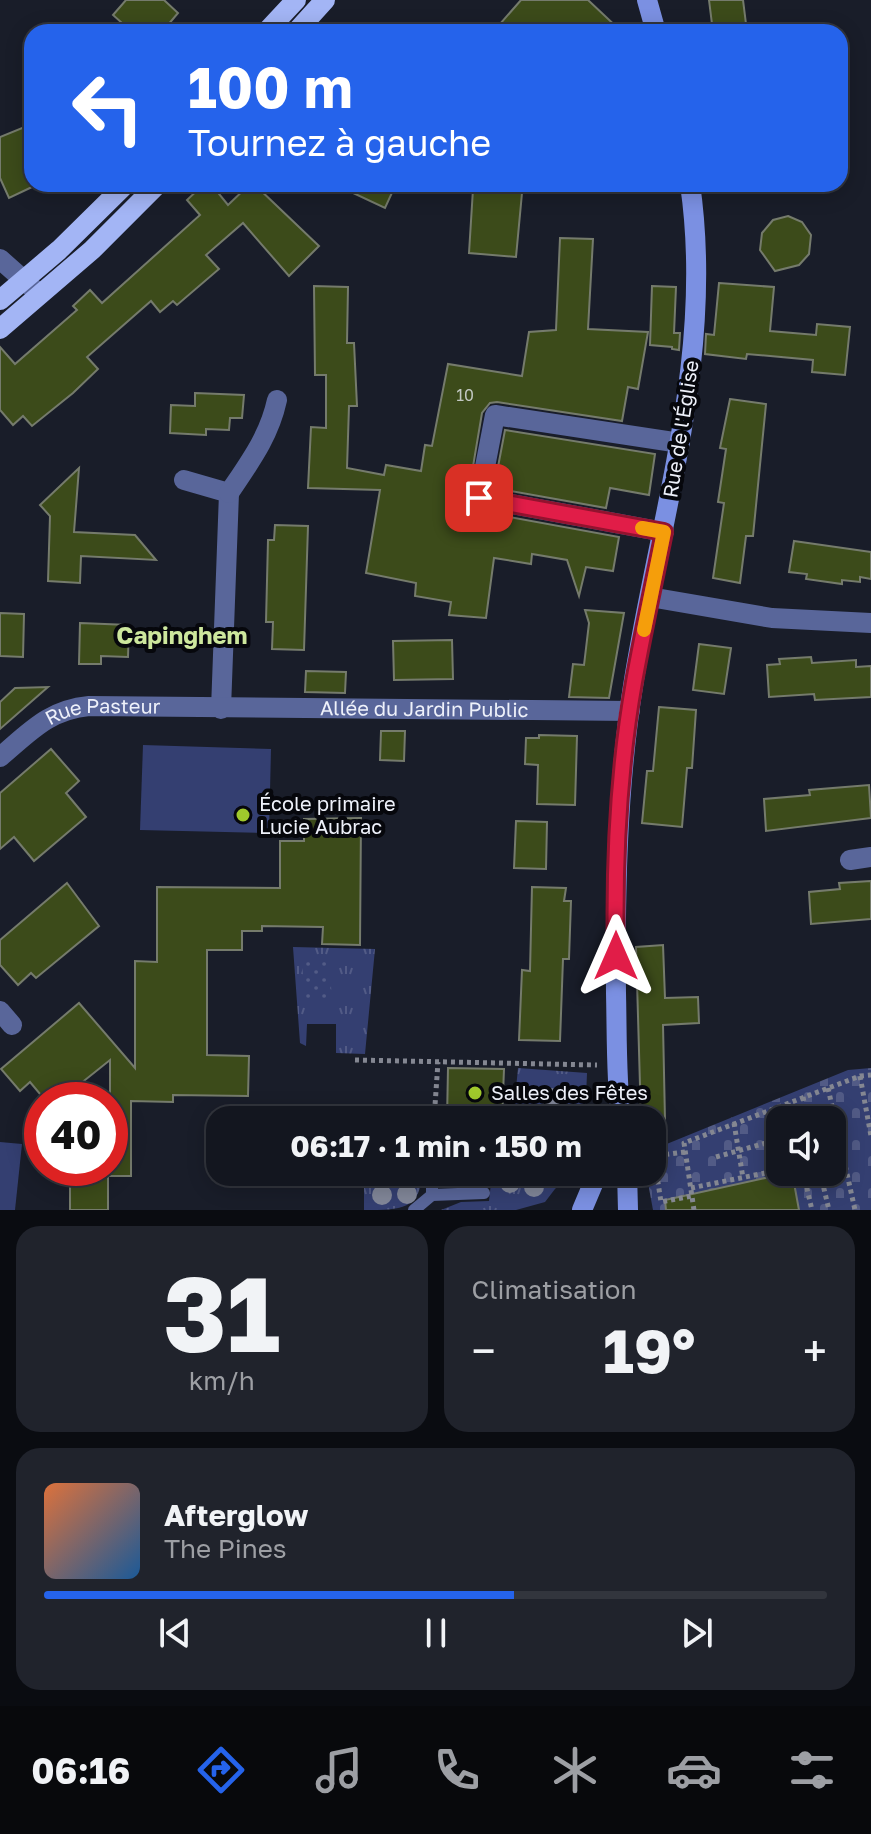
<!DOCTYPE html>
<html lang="fr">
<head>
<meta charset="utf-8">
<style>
  :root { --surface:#13161f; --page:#20232c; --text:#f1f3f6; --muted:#9d9fa4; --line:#32353d; --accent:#2563eb }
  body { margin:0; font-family:"Golos Text",sans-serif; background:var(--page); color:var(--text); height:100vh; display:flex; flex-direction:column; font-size:30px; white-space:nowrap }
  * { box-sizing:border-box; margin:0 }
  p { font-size:26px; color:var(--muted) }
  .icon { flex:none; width:44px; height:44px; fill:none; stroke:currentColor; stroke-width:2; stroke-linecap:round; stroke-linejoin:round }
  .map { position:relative; height:1210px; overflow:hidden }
  .details { display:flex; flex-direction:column; gap:16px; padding:16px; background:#0a0c11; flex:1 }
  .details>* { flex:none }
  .top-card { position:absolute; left:24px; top:24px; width:824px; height:168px; border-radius:24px; box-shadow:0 4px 20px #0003,0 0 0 2px var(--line); background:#2563eb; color:#fff; overflow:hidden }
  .controls { position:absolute; left:766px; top:1106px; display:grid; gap:16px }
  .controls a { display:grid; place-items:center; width:80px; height:80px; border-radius:16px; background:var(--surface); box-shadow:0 4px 20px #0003,0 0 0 2px var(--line); font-size:40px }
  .speed { position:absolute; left:24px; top:1082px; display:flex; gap:16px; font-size:40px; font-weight:700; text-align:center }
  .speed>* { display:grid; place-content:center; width:104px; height:104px; border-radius:50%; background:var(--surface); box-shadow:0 4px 20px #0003,0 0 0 2px var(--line); line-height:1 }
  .speed .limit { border:12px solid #d22; background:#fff; color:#111 }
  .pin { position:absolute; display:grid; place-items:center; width:68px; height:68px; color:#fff; margin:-34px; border-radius:16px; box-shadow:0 4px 12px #0006 }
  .me { position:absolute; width:88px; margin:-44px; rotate:0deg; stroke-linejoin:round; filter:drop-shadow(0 0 6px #0008) }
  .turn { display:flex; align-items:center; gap:28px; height:168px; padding:0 32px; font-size:36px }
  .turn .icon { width:104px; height:104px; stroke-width:2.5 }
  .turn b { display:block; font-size:56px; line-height:68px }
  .big { font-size:60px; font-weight:700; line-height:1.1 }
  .details .widget { flex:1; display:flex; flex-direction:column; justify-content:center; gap:12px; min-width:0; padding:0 28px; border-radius:24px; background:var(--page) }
  .details .dial { align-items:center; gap:0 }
  .dial b { font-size:104px; line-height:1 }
  .song { display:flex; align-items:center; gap:24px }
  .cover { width:96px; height:96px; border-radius:12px; background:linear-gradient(135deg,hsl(20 70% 55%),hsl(210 70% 35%)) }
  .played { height:8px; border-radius:4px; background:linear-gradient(90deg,var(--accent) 60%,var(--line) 60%) }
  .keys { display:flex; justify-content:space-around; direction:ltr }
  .heat { display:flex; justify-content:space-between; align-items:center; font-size:44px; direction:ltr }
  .details .tiles { flex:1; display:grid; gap:16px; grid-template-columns:1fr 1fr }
  .widget:last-child { grid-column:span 2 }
  .trip { position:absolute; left:206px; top:1106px; width:460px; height:80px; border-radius:24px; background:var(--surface); box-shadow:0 4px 20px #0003,0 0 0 2px var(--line); font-weight:700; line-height:80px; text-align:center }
  .tab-bar { display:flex; height:128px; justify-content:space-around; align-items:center; background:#08090c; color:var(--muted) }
  .tab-bar .icon { width:56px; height:56px }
  .tab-bar .active { color:var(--accent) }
  .tab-bar b { font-size:36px; color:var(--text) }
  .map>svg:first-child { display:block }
</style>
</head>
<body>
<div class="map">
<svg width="871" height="1210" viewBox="0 0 871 1210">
  <defs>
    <pattern id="grass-tufts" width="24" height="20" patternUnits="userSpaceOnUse" patternTransform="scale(2)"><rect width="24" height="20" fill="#343f71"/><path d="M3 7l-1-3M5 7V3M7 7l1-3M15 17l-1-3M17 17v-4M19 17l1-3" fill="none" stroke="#525b86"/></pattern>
    <pattern id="cemetery-stones" width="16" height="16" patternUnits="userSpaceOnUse" patternTransform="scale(2)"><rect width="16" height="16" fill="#343f71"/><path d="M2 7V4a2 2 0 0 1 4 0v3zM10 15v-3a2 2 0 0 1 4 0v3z" fill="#525b86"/></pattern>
    <pattern id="park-dots" width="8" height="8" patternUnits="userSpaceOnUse" patternTransform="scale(2)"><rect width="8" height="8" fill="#343f71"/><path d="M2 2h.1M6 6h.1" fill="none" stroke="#525b86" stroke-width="1.8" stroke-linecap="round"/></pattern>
  </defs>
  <rect width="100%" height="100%" fill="#191d29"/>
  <g fill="url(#grass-tufts)">
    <polygon points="293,947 375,949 365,1054 336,1053 336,1024 307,1024 306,1046 300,1043"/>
    <polygon points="518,1068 587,1073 585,1120 513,1120"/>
    <path d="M415,1172H422C421,1210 401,1210 364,1210V1182L414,1183Z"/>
    <polygon points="507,1172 568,1172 545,1202 516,1210 441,1210 461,1202 489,1201 491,1183 443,1181 437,1174 507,1174"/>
  </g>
  <path fill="url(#cemetery-stones)" fill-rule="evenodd" d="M871,1068V1210H653L646,1172H652V1150L848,1070ZM780,1120H832V1172H780Z"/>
  <polygon fill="url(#park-dots)" points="329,960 332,999 305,1001 302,962"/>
  <g fill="#343f71">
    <polygon points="143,745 271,749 269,833 140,830"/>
    <polygon points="0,1142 22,1144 15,1210 0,1210"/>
  </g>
  <g fill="#3c4b1a" stroke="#757b6c" stroke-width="2">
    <polygon points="126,0 164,0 178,13 162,32 132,32 113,15"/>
    <polygon points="521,0 588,0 622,32 493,32"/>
    <polygon points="709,0 743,0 747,32 713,32"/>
    <polygon points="32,124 32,187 9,198 0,178 0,137"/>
    <polygon points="204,184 211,184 228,205 250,184 254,184 319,246 289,276 243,223 206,255 219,269 177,305 173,301 160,312 151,301 87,357 98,369 73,393 32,426 23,416 13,425 0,410 0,347 15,364 77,310 73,306 90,290 102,303 200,215 187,200"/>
    <polygon points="334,184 396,184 385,208"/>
    <polygon points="473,189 522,193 516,257 469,253"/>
    <polygon points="788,216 802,222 811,235 809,254 799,265 775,271 760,250 762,233 773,220"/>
    <polygon points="560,238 593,239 588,329 648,332 638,389 628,387 622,421 497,402 490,403 482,413 467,502 477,511 619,537 613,571 586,567 579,596 567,560 532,554 531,564 494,558 486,618 449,615 451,602 415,596 416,583 366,573 380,490 308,488 311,427 326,428 326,375 315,375 314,286 348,287 347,343 354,343 357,406 349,406 347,468 384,475 386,465 421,471 425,445 432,446 448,364 522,376 529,332 556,330"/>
    <polygon points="719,283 774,287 770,331 816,335 817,324 850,327 845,375 812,372 813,360 747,354 746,359 705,354 706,334 714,335"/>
    <polygon points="652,286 676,287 674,333 680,333 679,350 672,349 672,347 650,345"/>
    <polygon points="195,393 244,395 242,418 230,418 229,430 206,429 206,435 170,433 171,405 195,406"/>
    <polygon points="730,399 766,404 753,536 746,536 740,583 713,578 724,503 718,502 726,449 720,448"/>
    <polygon points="505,430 655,454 649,495 610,488 606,508 494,488"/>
    <polygon points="79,468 74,532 135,535 156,560 81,556 80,583 48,581 50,516 40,505"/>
    <polygon points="275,525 308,526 304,650 272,649 273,622 266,622 268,540 274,540"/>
    <polygon points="794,541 871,552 871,579 860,577 860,582 842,580 842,584 806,579 807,574 789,572"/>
    <polygon points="585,610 624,613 609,698 569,697 573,664 584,665 589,623"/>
    <polygon points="0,613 24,614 23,657 0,656"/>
    <polygon points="80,623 129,625 128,657 101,656 101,664 79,664"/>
    <polygon points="452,640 453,679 394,680 393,641"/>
    <polygon points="699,644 731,648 724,694 693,690"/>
    <polygon points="811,657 812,663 856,660 856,667 871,666 871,697 815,700 814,694 769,697 767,665 780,664 779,659"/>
    <polygon points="306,671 346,672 345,693 305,692"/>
    <polygon points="48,687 0,729 0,702 15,688"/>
    <polygon points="659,707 696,710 692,768 687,768 682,827 642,823 647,771 653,771"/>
    <polygon points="381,731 405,731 404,761 380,760"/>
    <polygon points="539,735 577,736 575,805 537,804 538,765 525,764 526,738 539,738"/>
    <polygon points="51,749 79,781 66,793 86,817 34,861 14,837 0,849 0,793"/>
    <polygon points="869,785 871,818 766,831 764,799 810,795 809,790"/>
    <polygon points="361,818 360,945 322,944 323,927 262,926 262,931 242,931 242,950 207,950 207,1055 249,1056 248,1096 173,1095 173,1102 131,1101 131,1176 110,1176 110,1060 60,1100 45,1100 30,1082 20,1091 1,1069 79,1003 135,1068 135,961 157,962 157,887 280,888 280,841 304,841 304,819"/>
    <polygon points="516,821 547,822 546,869 514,868"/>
    <polygon points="871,881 871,919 811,924 809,892 840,889 839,883"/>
    <polygon points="67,883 99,926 36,978 31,973 18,985 0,965 0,940"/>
    <polygon points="532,887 566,888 564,901 571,901 569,959 563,959 560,1041 519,1040 522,970 530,971"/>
    <polygon points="663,945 665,998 698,997 699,1023 663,1025 665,1120 641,1120 636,947"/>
    <polygon points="448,1068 504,1069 502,1120 447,1120"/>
    <polygon points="792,1172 799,1210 666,1210 665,1200"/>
    <rect x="70" y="1176" width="38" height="34"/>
  </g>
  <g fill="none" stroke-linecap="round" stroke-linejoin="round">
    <g stroke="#848792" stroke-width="5" stroke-dasharray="4 4" stroke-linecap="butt">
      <polyline points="355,1060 597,1065"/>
      <polyline points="860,1076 871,1136"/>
      <polyline points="828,1088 855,1210"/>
      <polyline points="803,1097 808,1120"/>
      <polyline points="788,1103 792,1120"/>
      <polyline points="434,1120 438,1062"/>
      <polyline points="734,1123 743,1178"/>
      <polyline points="685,1152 654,1156 661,1202 692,1196"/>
      <polyline points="716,1157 780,1139"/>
      <polyline points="803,1172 812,1210"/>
      <polyline points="820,1172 829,1210"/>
      <polyline points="691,1188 780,1170"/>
      <polyline points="694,1210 684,1143 860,1076 871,1075"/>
    </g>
    <g stroke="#59669a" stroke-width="12">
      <polyline points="432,1195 432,1172"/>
      <polyline points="414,1210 432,1195 484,1193"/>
    </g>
    <g stroke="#59669a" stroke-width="20">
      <polyline points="0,259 36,291"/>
      <polyline points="184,480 229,493 221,709"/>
      <path d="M229,493C249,463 269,437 277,400"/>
      <polyline points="664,532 479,498 495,415 680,443"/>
      <polyline points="650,597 772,618 871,623"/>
      <path id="s1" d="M0,757C30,732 48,710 89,706L630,711"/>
      <polyline points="850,860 871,857"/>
      <polyline points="0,1011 12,1025"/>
    </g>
    <g stroke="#7b90e2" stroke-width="20">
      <polyline points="647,0 656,32"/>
      <path d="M621,1120C616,1078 617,1035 616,993C615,890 617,788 633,686C659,519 715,355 690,184"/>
      <polyline points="627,1172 628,1210"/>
      <polyline points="582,1210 598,1172"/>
    </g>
    <g stroke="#a3b5f5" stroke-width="20">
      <polyline points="266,32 296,0"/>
      <polyline points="296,32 325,0"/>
      <polyline points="0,300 59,250 126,184"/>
      <polyline points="0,329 92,250 158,184"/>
    </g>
  </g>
  <g fill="#828799">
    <circle cx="551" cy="1098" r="10"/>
    <circle cx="510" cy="1183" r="10"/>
    <circle cx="534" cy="1187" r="10"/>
    <circle cx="407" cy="1194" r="10"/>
    <circle cx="382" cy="1195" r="10"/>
  </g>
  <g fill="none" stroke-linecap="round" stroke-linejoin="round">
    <defs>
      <path id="route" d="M479,498L664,532C654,582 643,632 634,682C618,772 614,865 616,956"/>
    </defs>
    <use href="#route" stroke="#92132f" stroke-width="20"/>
    <use href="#route" stroke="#e11d48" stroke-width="14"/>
    <polyline stroke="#f59e0b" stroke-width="14" points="642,528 664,532 644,630"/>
  </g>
  <g fill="#a0c92c" stroke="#06070c" stroke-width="3">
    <circle cx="243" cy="815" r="8"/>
    <circle cx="475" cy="1093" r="8"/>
  </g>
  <g text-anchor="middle" stroke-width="8" stroke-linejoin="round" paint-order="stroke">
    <g font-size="16" fill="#c2c8c2">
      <text x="465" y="401">10</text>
    </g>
    <g font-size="20" fill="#eef1fa" stroke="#06070c">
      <text transform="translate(681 429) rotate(-81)" y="7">Rue de l'Église</text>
      <text dy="7" stroke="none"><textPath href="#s1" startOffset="440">Allée du Jardin Public</textPath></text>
      <text dy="7" stroke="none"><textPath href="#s1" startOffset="118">Rue Pasteur</textPath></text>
    </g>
    <g font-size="20" fill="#eef1fa" stroke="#06070c" text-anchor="start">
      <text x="259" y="811">École primaire<tspan x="259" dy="23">Lucie Aubrac</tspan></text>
      <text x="491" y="1100">Salles des Fêtes</text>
    </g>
    <g font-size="24" font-weight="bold" fill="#cde79d" stroke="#06070c">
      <text x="182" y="644">Capinghem</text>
    </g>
  </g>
</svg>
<div class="controls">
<a><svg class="icon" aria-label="sound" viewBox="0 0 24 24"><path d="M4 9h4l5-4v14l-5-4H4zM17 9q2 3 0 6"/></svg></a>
</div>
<div class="speed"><div class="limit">40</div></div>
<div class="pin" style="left:479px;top:498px;background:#d93025"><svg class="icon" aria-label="arrive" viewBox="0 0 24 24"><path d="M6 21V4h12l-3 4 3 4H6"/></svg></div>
<svg class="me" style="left:616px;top:956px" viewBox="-20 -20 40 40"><path d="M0-17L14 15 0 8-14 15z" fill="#e11d48" stroke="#fff" stroke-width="4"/></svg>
<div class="trip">06:17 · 1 min · 150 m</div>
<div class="top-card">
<div class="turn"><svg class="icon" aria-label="left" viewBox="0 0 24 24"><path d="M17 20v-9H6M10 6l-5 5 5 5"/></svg><div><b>100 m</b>Tournez à gauche</div></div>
</div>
</div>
<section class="details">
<div class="tiles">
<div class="widget dial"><b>31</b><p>km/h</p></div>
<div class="widget"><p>Climatisation</p>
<div class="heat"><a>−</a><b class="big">19°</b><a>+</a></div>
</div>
<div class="widget">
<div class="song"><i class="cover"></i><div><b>Afterglow</b><p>The Pines</p></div></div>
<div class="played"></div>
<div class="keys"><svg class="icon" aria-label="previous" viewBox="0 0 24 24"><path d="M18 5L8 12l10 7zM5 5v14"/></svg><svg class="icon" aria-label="pause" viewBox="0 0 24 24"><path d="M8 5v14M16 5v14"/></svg><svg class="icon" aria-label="next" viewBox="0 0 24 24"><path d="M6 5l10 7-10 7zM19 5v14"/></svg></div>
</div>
</div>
</section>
<nav class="tab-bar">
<b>06:16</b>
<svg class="icon active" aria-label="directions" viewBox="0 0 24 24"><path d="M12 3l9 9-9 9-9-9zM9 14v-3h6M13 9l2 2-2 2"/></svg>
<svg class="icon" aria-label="music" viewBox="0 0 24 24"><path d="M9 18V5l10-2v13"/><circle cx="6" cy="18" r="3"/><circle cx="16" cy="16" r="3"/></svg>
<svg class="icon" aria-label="phone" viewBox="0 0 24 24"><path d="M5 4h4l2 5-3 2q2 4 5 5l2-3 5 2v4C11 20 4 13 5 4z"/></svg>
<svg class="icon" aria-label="climate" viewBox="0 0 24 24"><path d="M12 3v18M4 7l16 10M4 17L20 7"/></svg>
<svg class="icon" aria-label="car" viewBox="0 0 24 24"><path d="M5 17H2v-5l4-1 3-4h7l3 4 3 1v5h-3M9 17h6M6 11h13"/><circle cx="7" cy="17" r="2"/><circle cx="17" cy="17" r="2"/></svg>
<svg class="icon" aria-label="filters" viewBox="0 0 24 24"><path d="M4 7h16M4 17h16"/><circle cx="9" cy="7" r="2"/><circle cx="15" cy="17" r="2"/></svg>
</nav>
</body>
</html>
